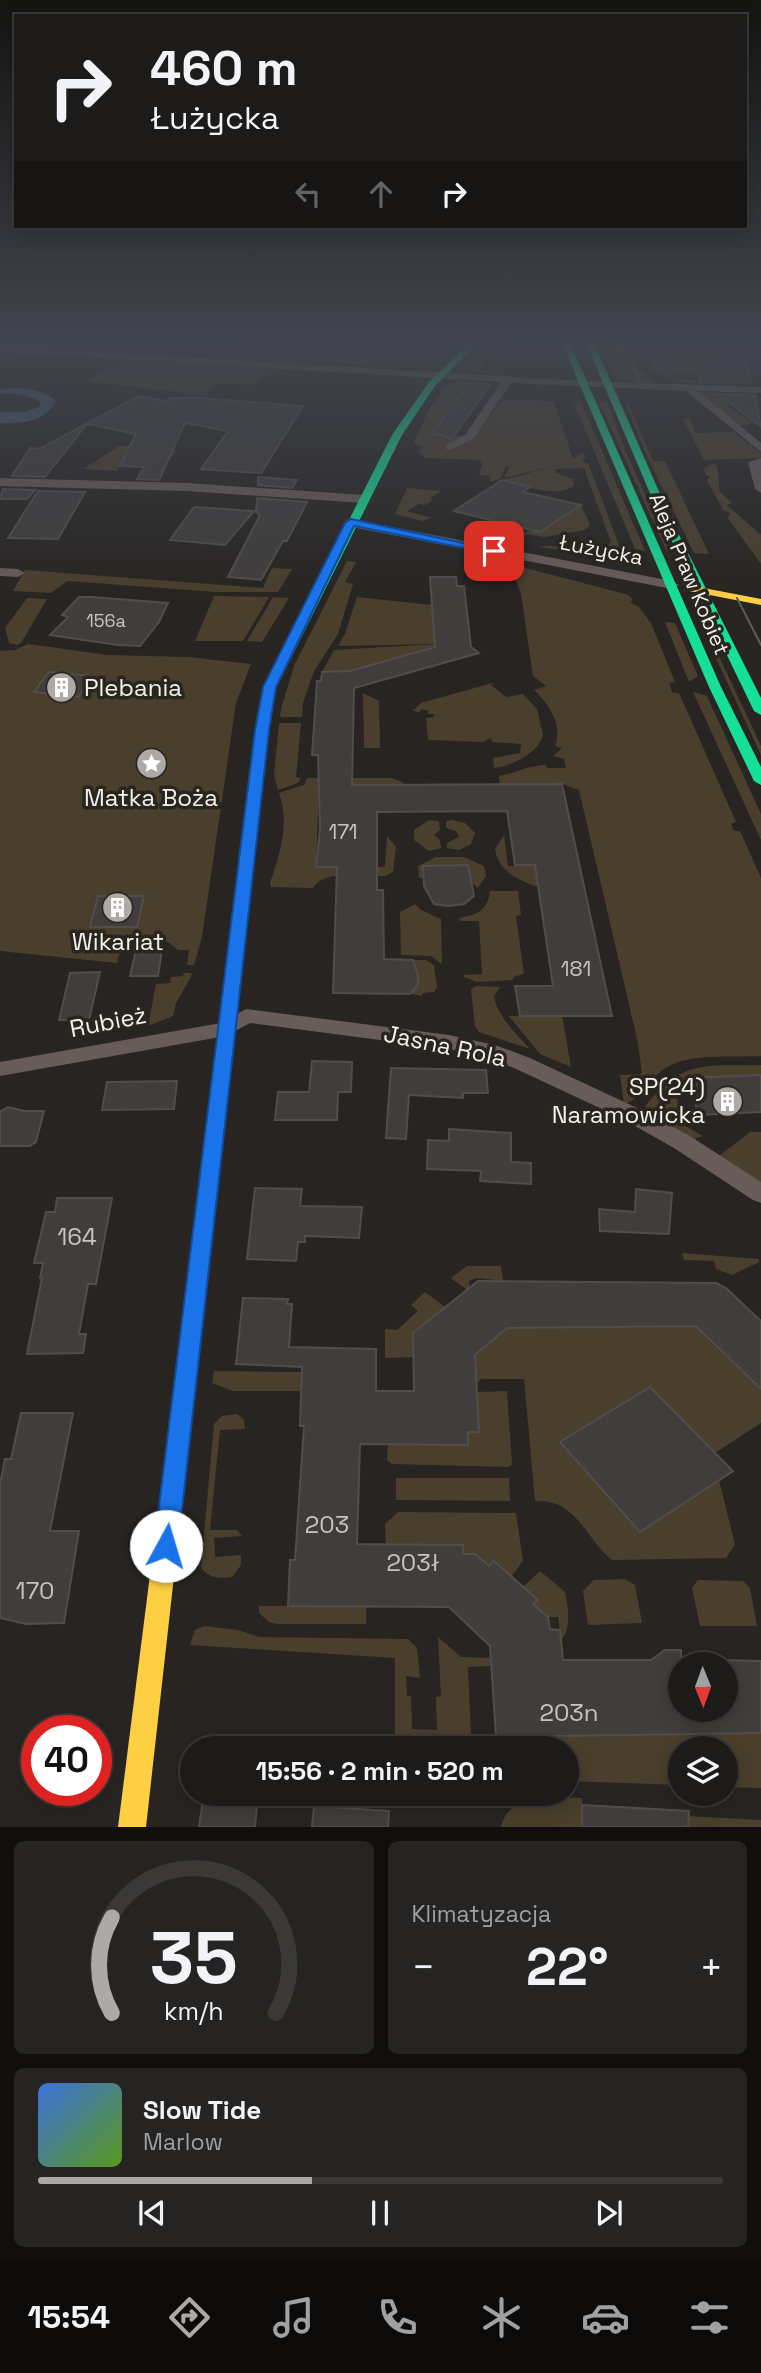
<!DOCTYPE html>
<html lang="pl">
<head>
<meta charset="utf-8">
<style>
  :root { --surface:#1d1b19; --page:#252422; --text:#f1f3f6; --muted:#a0a1a2; --line:#3b3938; --accent:#aca9a6 }
  body { margin:0; font-family:"Space Grotesk",sans-serif; background:var(--page); color:var(--text); height:100vh; display:flex; flex-direction:column; font-size:26px; white-space:nowrap }
  * { box-sizing:border-box; margin:0 }
  p { font-size:23px; color:var(--muted) }
  .icon { flex:none; width:38px; height:38px; fill:none; stroke:currentColor; stroke-width:2; stroke-linecap:round; stroke-linejoin:round }
  .map { position:relative; height:1827px; overflow:hidden }
  .details { display:flex; flex-direction:column; gap:14px; padding:14px; background:#100f0e; flex:1 }
  .details>* { flex:none }
  .banner { position:absolute; left:14px; top:14px; width:733px; height:214px; border-radius:0px; box-shadow:0 4px 18px #0003,0 0 0 2px var(--line); background:#1d1b19; color:var(--text); overflow:hidden }
  .needle { width:46px; rotate:179deg }
  .fabs { position:absolute; left:668px; top:1652px; display:grid; gap:14px }
  .fabs a { display:grid; place-items:center; width:70px; height:70px; border-radius:50%; background:var(--surface); box-shadow:0 4px 18px #0003,0 0 0 2px var(--line); font-size:35px }
  .speed { position:absolute; left:21px; top:1715px; display:flex; gap:14px; font-size:35px; font-weight:700; text-align:center }
  .speed>* { display:grid; place-content:center; width:91px; height:91px; border-radius:50%; background:var(--surface); box-shadow:0 4px 18px #0003,0 0 0 2px var(--line); line-height:1 }
  .speed .limit { border:10px solid #d22; background:#fff; color:#111 }
  .pin { position:absolute; display:grid; place-items:center; width:60px; height:60px; color:#fff; margin:-30px; border-radius:14px; box-shadow:0 4px 10px #0006 }
  .me { position:absolute; width:77px; margin:-38px; rotate:6deg; stroke-linejoin:round; filter:drop-shadow(0 0 5px #0008) }
  .turn { display:flex; align-items:center; gap:24px; height:147px; padding:0 21px; font-size:32px }
  .turn .icon { width:91px; height:91px; stroke-width:2.5 }
  .turn b { display:block; font-size:49px; line-height:60px }
  .lanes { display:flex; align-items:center; height:66px; padding:0 21px; background:#0003; justify-content:center; gap:35px; direction:ltr }
  .lanes .off { opacity:.35 }
  .big { font-size:52px; font-weight:700; line-height:1.1 }
  .details .widget { flex:1; display:flex; flex-direction:column; justify-content:center; gap:10px; min-width:0; padding:0 24px; border-radius:10px; background:var(--page) }
  .details .dial { align-items:center; gap:0 }
  .dial svg { height:182px; overflow:visible; fill:none; stroke:var(--line); stroke-width:7; stroke-linecap:round; text-anchor:middle }
  .dial text { fill:var(--text); stroke:none }
  .song { display:flex; align-items:center; gap:21px }
  .cover { width:84px; height:84px; border-radius:10px; background:linear-gradient(135deg,hsl(220 70% 55%),hsl(90 70% 35%)) }
  .played { height:7px; border-radius:4px; background:linear-gradient(90deg,var(--accent) 40%,var(--line) 40%) }
  .keys { display:flex; justify-content:space-around; direction:ltr }
  .heat { display:flex; justify-content:space-between; align-items:center; font-size:38px; direction:ltr }
  .details .tiles { flex:1; display:grid; gap:14px; grid-template-columns:1fr 1fr }
  .widget:last-child { grid-column:span 2 }
  .trip { position:absolute; left:180px; top:1736px; width:399px; height:70px; border-radius:35px; background:var(--surface); box-shadow:0 4px 18px #0003,0 0 0 2px var(--line); font-weight:700; line-height:70px; text-align:center }
  .tab-bar { display:flex; height:112px; justify-content:space-around; align-items:center; background:#0c0b0a; color:var(--muted) }
  .tab-bar .icon { width:49px; height:49px }
  .tab-bar .selected { color:var(--accent) }
  .tab-bar b { font-size:32px; color:var(--text) }
  .map>svg:first-child { display:block }
</style>
</head>
<body>
<div class="map">
<svg width="761" height="1827" viewBox="0 0 761 1827">
  <rect width="100%" height="100%" fill="#272421"/>
  <polygon fill="#332733" points="698,360 719,368 761,362 761,386 752,385 749,374 721,380 671,378 670,366"/>
  <g fill="#4a3f2c">
    <polygon points="487,343 499,343 478,371 503,373 502,375 462,369"/>
    <polygon points="598,343 625,343 638,370 642,370 655,384 630,382 617,378"/>
    <path d="M675,352L676,355L693,356V353L724,355L688,363L716,369L718,375L670,374L671,378L718,383C691,386 665,382 648,366L659,356H668Z"/>
    <polygon points="126,360 267,368 253,385 214,383 205,395 85,381"/>
    <path d="M458,381H473L462,393L481,395L477,403L456,401L446,413L463,423L441,421L432,434L473,437L502,400L554,401L573,459L583,452L586,458L583,459V462L588,463L622,553L575,552L539,547C561,542 593,560 611,542L584,468L555,469L556,473L573,479L574,486C554,499 523,485 502,480L570,462L504,478L509,467L506,466L500,479L490,482V476L479,475L482,464L479,460L426,458L419,452L421,447L414,443L429,409L448,383Z"/>
    <polygon points="696,392 744,394 745,398 724,400 730,405 728,407 740,413 738,415 744,416 753,423 739,426"/>
    <polygon points="581,402 645,551 635,549 574,403"/>
    <polygon points="599,402 607,402 626,452 671,552 667,552"/>
    <polygon points="625,402 628,403 653,461 665,461 709,554 694,553 645,452"/>
    <polygon points="683,419 690,419 696,433 733,432 761,453 761,458 704,460"/>
    <polygon points="119,446 168,447 176,450 172,457 128,451 117,471 83,469"/>
    <polygon points="711,464 717,465 720,492 732,503 727,505 761,535 761,564 727,517 730,516 729,512 724,511 708,483 707,479 710,477 705,474 704,468"/>
    <polygon points="407,488 442,491 430,498 433,500 425,505 419,504 407,511 432,518 422,521 395,514"/>
    <polygon points="581,505 590,525 585,530 545,537 523,534 531,530 541,532"/>
    <polygon points="347,561 356,562 345,582 353,584 338,634 314,671 303,703 302,717 282,717 280,716 281,709 294,666"/>
    <path d="M514,565L629,595L633,600L630,602L639,607L651,623L675,682L669,683L672,692L679,693L736,822L731,824L734,831H740L761,878V1056C732,1058 690,1052 664,1069C650,1078 642,1099 624,1104L620,1075L642,1074L638,1043L579,790L562,784L500,785L499,776C516,773 529,765 546,765L547,768H566L564,759L553,756L562,748L555,746C563,723 549,705 534,690L546,686L533,676L521,594L511,567Z"/>
    <polygon points="272,568 292,569 278,592 216,592 67,581 51,593 13,591 25,570 263,588"/>
    <polygon points="214,596 269,597 243,641 195,641"/>
    <polygon points="273,597 289,598 262,642 247,641"/>
    <polygon points="357,597 432,605 434,642 442,644 350,671 322,672 334,650 438,644 338,646 345,634"/>
    <polygon points="27,598 47,599 21,643 17,645 9,643 5,628"/>
    <polygon points="665,622 675,623 698,676 689,682"/>
    <polygon points="700,624 704,624 761,746 761,755"/>
    <polygon points="28,644 108,655 188,657 251,664 236,703 202,937 194,965 187,965 189,950 178,950 164,939 162,950 120,950 117,963 0,951 0,651 15,650"/>
    <path d="M496,682L491,685L506,697L523,694L537,709L543,735C539,753 511,766 494,768L493,758L520,753L521,744L493,742L490,738L483,742L428,740L426,718L434,717V714H427L429,711L422,709L419,712L413,711L421,703Z"/>
    <polygon points="693,692 707,696 761,814 761,840"/>
    <polygon points="363,693 379,701 380,748 364,748"/>
    <polygon points="279,723 301,723 296,777 301,778 298,783 278,790 274,775"/>
    <path d="M307,778H392L402,782L403,785L319,786L316,867H385L387,836L396,847L393,872L386,876C366,876 324,869 313,888L271,887L270,883C280,854 290,823 279,793L304,785Z"/>
    <polygon points="429,820 439,821 440,830 434,835 440,840 441,848 429,851 414,840 414,830"/>
    <polygon points="452,820 465,823 475,833 471,844 459,850 447,848 447,843 459,837 456,831 446,828 446,821"/>
    <path d="M504,835L508,866L535,865L539,887C519,881 498,871 495,849Z"/>
    <polygon points="436,857 464,857 484,866 486,876 478,888 470,881 468,865 423,866 423,878 419,878 418,866"/>
    <path d="M490,891H518L521,915L516,916L524,974L513,977V980L477,982L464,977V975L482,974L479,921H460L459,918C477,915 488,910 490,891Z"/>
    <polygon points="415,904 421,910 441,919 442,964 431,956 401,955 400,912"/>
    <polygon points="411,960 426,960 434,965 437,988 434,992 423,993 422,996 411,994 418,982"/>
    <polygon points="184,973 192,973 191,977 176,1003 173,1016 148,1026 156,984 170,983 171,977 183,976"/>
    <path d="M476,986L500,987L494,996C497,1017 517,1034 530,1049L479,1032L475,1026L471,989Z"/>
    <polygon points="562,1015 571,1067 540,1054 509,1016"/>
    <path d="M761,1065V1075L687,1078L690,1089L675,1091L683,1125L703,1136L693,1139L645,1113C644,1105 649,1101 655,1095C687,1058 716,1067 761,1065Z"/>
    <polygon points="750,1132 761,1132 761,1183 719,1156"/>
    <polygon points="682,1253 759,1259 759,1262 732,1275 716,1269 714,1261 684,1260"/>
    <polygon points="467,1266 501,1266 503,1281 477,1278 469,1281 470,1288 467,1290 451,1278"/>
    <polygon points="425,1292 445,1307 414,1357 385,1358 385,1329 397,1330 418,1311 411,1305"/>
    <path d="M696,1326L761,1389V1423L715,1453L650,1387L560,1442L640,1532L719,1480L735,1545L726,1558L612,1560C585,1539 578,1499 535,1501L524,1379H481L477,1383L475,1355L507,1328Z"/>
    <polygon points="214,1371 368,1373 301,1391 233,1391 212,1383"/>
    <polygon points="507,1391 512,1464 509,1467 392,1464 387,1460 388,1444 478,1432 477,1392"/>
    <path d="M237,1414L244,1420L245,1429L220,1430L210,1530H237L242,1536L214,1538L215,1557L241,1555V1565L232,1577C220,1579 209,1578 201,1568L214,1424L222,1416Z"/>
    <polygon points="396,1478 509,1478 510,1501 396,1500"/>
    <polygon points="398,1512 516,1513 523,1561 511,1577 489,1566 475,1554 463,1554 463,1545 386,1545 385,1524"/>
    <path d="M540,1571L565,1592C568,1607 572,1628 561,1640L558,1617H548L533,1604L538,1600L523,1587Z"/>
    <polygon points="625,1579 635,1585 642,1623 588,1625 583,1591 594,1580"/>
    <polygon points="698,1580 743,1581 750,1588 757,1626 700,1626 692,1588"/>
    <polygon points="259,1606 366,1606 366,1624 277,1624 269,1622 259,1613"/>
    <polygon points="204,1626 238,1630 259,1637 408,1639 417,1648 420,1678 406,1676 407,1696 411,1696 412,1729 437,1730 436,1697 441,1696 438,1637 461,1657 491,1658 491,1666 468,1667 471,1737 761,1733 761,1788 726,1787 726,1748 681,1748 681,1785 567,1781 567,1748 395,1748 395,1658 190,1645 195,1630"/>
    <path d="M546,1797L582,1798V1827H501C505,1805 528,1799 546,1797Z"/>
    <polygon points="669,1815 761,1820 761,1827 670,1827"/>
  </g>
  <path fill="#435e71" d="M0,389C17,388 44,387 56,402C45,422 20,424 0,423V412H24L39,407L41,402L24,395L0,393Z"/>
  <g fill="#403d3c" stroke="#504d4c" stroke-width="2">
    <polygon points="291,343 377,343 364,364 290,356"/>
    <polygon points="726,355 746,363 752,384 704,382 700,380 698,360"/>
    <polygon points="470,383 491,384 451,440 442,435 431,434"/>
    <polygon points="719,394 755,395 761,427 734,406"/>
    <polygon points="139,396 166,401 171,398 199,398 303,406 261,473 201,469 228,431 185,423 159,480 137,479 144,467 120,466 136,434 87,424 45,477 12,476 30,448 39,449"/>
    <polygon points="258,477 297,480 292,488 258,485"/>
    <polygon points="502,480 530,487 523,492 581,505 540,532 454,511"/>
    <polygon points="3,489 35,490 27,499 0,499"/>
    <polygon points="38,491 85,492 58,539 8,538"/>
    <polygon points="257,498 307,502 287,541 283,541 261,580 228,577 260,515 256,512"/>
    <polygon points="194,507 254,511 225,545 170,540"/>
    <polygon points="430,577 456,577 457,586 464,586 471,647 479,653 354,688 352,785 562,784 612,1016 520,1016 515,986 553,986 535,865 515,865 507,811 377,812 377,890 383,890 384,959 413,960 418,976 418,985 410,994 333,993 337,867 316,867 320,829 318,755 312,755 317,681 321,681 322,672 350,671 435,647"/>
    <polygon points="79,597 91,597 168,603 159,622 140,646 118,645 50,635 68,617 62,615"/>
    <polygon points="49,672 93,676 78,697 34,692"/>
    <polygon points="468,865 474,896 464,904 448,906 434,904 424,886 423,866"/>
    <polygon points="98,896 144,896 137,927 90,927"/>
    <polygon points="136,950 162,950 158,976 130,976"/>
    <polygon points="100,972 89,1020 59,1020 70,973"/>
    <polygon points="312,1061 352,1062 351,1092 338,1092 337,1120 275,1120 278,1092 309,1092"/>
    <polygon points="391,1068 486,1070 488,1093 463,1093 463,1098 409,1095 406,1139 386,1138"/>
    <polygon points="761,1075 761,1112 699,1115 687,1078"/>
    <polygon points="177,1081 174,1109 102,1110 107,1082"/>
    <polygon points="8,1107 24,1111 44,1111 36,1142 30,1146 0,1146 0,1112"/>
    <polygon points="449,1129 511,1133 511,1162 531,1163 531,1184 480,1181 481,1171 427,1169 428,1140 449,1141"/>
    <polygon points="255,1188 302,1189 300,1206 362,1207 359,1238 305,1236 305,1242 298,1242 296,1261 247,1259"/>
    <polygon points="636,1189 672,1193 669,1234 600,1231 599,1209 635,1212"/>
    <polygon points="57,1198 112,1198 96,1284 88,1284 79,1334 86,1334 83,1353 27,1354 42,1278 40,1278 43,1263 34,1263 46,1212 55,1212"/>
    <polygon points="478,1281 716,1283 726,1288 761,1321 761,1389 696,1326 507,1328 475,1355 479,1432 468,1432 468,1445 360,1444 357,1544 463,1545 463,1554 475,1554 489,1566 494,1561 538,1600 533,1604 548,1617 550,1629 560,1630 563,1660 651,1660 665,1650 681,1650 681,1710 726,1710 726,1660 761,1661 761,1733 496,1737 490,1646 449,1607 288,1606 290,1560 295,1560 304,1426 300,1426 302,1367 236,1364 243,1298 288,1299 287,1304 292,1304 289,1347 376,1349 376,1391 414,1391 413,1333"/>
    <polygon points="650,1387 733,1471 640,1532 560,1442"/>
    <polygon points="21,1413 73,1413 50,1531 79,1531 64,1623 26,1624 0,1618 0,1484 5,1459 11,1459"/>
    <polygon points="204,1794 258,1794 255,1827 199,1827"/>
    <polygon points="582,1805 689,1811 688,1827 582,1827"/>
    <polygon points="314,1806 389,1811 388,1827 312,1827"/>
  </g>
  <g fill="none" stroke-linecap="round" stroke-linejoin="round">
    <g fill="#685c59" fill-rule="evenodd">
      <polygon points="0,346 584,381 761,387 761,393 698,391 761,443 761,452 686,391 511,383 473,439 450,450 446,449 446,445 465,435 501,382 0,352"/>
      <polygon points="761,458 761,493 755,489 748,462"/>
      <polygon points="0,478 187,483 363,495 369,499 363,503 187,491 0,486"/>
      <polygon points="351,519 672,581 679,585 672,589 346,526 346,520"/>
      <polygon points="0,568 18,569 25,573 18,577 0,576"/>
      <polygon points="246,1009 449,1035 495,1045 530,1058 635,1107 690,1136 761,1182 761,1203 753,1200 674,1148 619,1117 514,1068 482,1056 449,1049 250,1023 226,1036 0,1076 0,1062 221,1023"/>
    </g>
    <g fill="#16e098" fill-rule="evenodd">
      <polygon points="469,343 478,343 435,386 402,435 276,688 270,692 266,691 264,688 392,435 429,382"/>
      <polygon points="562,343 570,343 721,687 761,767 761,785 754,781 709,687"/>
      <polygon points="586,343 594,343 671,519 761,698 761,715 754,711 661,519"/>
    </g>
    <g fill="#ffcf43" fill-rule="evenodd">
      <polygon points="688,585 761,599 761,605 684,590 684,586"/>
      <polygon points="270,684 276,688 269,730 229,1086 226,1090 214,1090 211,1086 255,730 264,688"/>
      <polygon points="179,1423 187,1426 190,1433 146,1827 118,1827 168,1433 171,1426"/>
    </g>
    <polygon fill="#f24e42" fill-rule="evenodd" points="220,1080 226,1082 229,1086 190,1433 187,1440 179,1443 171,1440 168,1433 211,1086 214,1082"/>
    <g stroke="#5f5a57" stroke-width="2">
      <polyline points="621,343 642,386"/>
      <polyline points="737,598 761,645"/>
    </g>
  </g>
  <linearGradient id="sky" x2="0" y2="1"><stop stop-color="#151412"/><stop offset="0.57" stop-color="#41454e"/><stop offset="1" stop-color="#41454e" stop-opacity="0"/></linearGradient>
  <rect width="761" height="599" fill="url(#sky)"/>
  <polygon fill="#1a73e8" stroke="#114b97" stroke-width="2" points="351,519 500,551 494,554 354,526 276,687 269,730 178,1546 175,1553 166,1557 157,1553 154,1546 255,730 263,687 345,523"/>
  <defs>
    <symbol id="building-disc" viewBox="-11 -11 22 22"><circle r="9.5" fill="#aca9a6" stroke="#29251f"/><path d="M-4-6H4V6H1V3H-1V6H-4ZM-2.5-4.3h1.7v1.8h-1.7ZM.8-4.3h1.7v1.8H.8ZM-2.5-1h1.7V.8h-1.7ZM.8-1h1.7V.8H.8Z" fill="#fff"/></symbol>
    <symbol id="sight-disc" viewBox="-11 -11 22 22"><circle r="9.5" fill="#aca9a6" stroke="#29251f"/><path d="M0-6L1.8-2.2L6-1.7L2.9 1.2L3.7 5.4L0 3.3L-3.7 5.4L-2.9 1.2L-6-1.7L-1.8-2.2Z" fill="#fff"/></symbol>
  </defs>
  <g fill-rule="evenodd">
    <use href="#building-disc" x="44" y="670" width="35" height="35"/>
    <use href="#sight-disc" x="134" y="746" width="35" height="35"/>
    <use href="#building-disc" x="100" y="890" width="35" height="35"/>
    <use href="#building-disc" x="710" y="1084" width="35" height="35"/>
  </g>
  <g text-anchor="middle" stroke-width="7" stroke-linejoin="round" paint-order="stroke">
    <g font-size="18" fill="#c7c4c1">
      <text x="106" y="627">156a</text>
    </g>
    <g font-size="21" fill="#f4f1ed" stroke="#29251f">
      <text transform="translate(601 550) rotate(11)" y="7">Łużycka</text>
      <text transform="translate(689 574) rotate(67)" y="7">Aleja Praw Kobiet</text>
    </g>
    <g font-size="21" fill="#c7c4c1">
      <text x="343" y="839">171</text>
      <text x="576" y="976">181</text>
    </g>
    <g font-size="24" fill="#f4f1ed" stroke="#29251f">
      <text x="84" y="696" text-anchor="start">Plebania</text>
      <text x="151" y="806">Matka Boża</text>
      <text x="118" y="950">Wikariat</text>
      <text x="705" y="1095" text-anchor="end">SP(24)<tspan x="705" dy="28">Naramowicka</tspan></text>
    </g>
    <g font-size="24" fill="#f4f1ed" stroke="#29251f">
      <text transform="translate(108 1022) rotate(-11)" y="8">Rubież</text>
      <text transform="translate(445 1046) rotate(12)" y="8">Jasna Rola</text>
    </g>
    <g font-size="24" fill="#c7c4c1">
      <text x="77" y="1245">164</text>
      <text x="327" y="1533">203</text>
      <text x="413" y="1571">203ł</text>
      <text x="35" y="1599">170</text>
      <text x="569" y="1721">203n</text>
    </g>
  </g>
</svg>
<div class="fabs">
<a><svg class="needle" viewBox="-14 -14 28 28"><path d="M0-13l5 13h-10z" fill="#e53935"/><path d="M0 13l5-13h-10z" fill="#a0a1a2"/></svg></a>
<a><svg class="icon" aria-label="layers" viewBox="0 0 24 24"><path d="M12 4l9 5-9 5-9-5zM3 14l9 5 9-5"/></svg></a>
</div>
<div class="speed"><div class="limit">40</div></div>
<div class="pin" style="left:494px;top:551px;background:#d93025"><svg class="icon" aria-label="arrive" viewBox="0 0 24 24"><path d="M6 21V4h12l-3 4 3 4H6"/></svg></div>
<svg class="me" style="left:166px;top:1546px" viewBox="-20 -20 40 40"><circle r="19" fill="#fff"/><path d="M0-13L10 11 0 6-10 11z" fill="#1a73e8"/></svg>
<div class="trip">15:56 · 2 min · 520 m</div>
<div class="banner">
<div class="turn"><svg class="icon" aria-label="right" viewBox="0 0 24 24"><path d="M7 20v-9h11M14 6l5 5-5 5"/></svg><div><b>460 m</b>Łużycka</div></div>
<div class="lanes"><svg class="icon off" aria-label="left" viewBox="0 0 24 24"><path d="M17 20v-9H6M10 6l-5 5 5 5"/></svg><svg class="icon off" aria-label="ahead" viewBox="0 0 24 24"><path d="M12 20V5M6 11l6-6 6 6"/></svg><svg class="icon" aria-label="right" viewBox="0 0 24 24"><path d="M7 20v-9h11M14 6l5 5-5 5"/></svg></div>
</div>
</div>
<section class="details">
<div class="tiles">
<div class="widget dial"><svg viewBox="0 0 100 80">
<path d="M14 69A42 42 0 1 1 86 69"/>
<path d="M14 69A42 42 0 0 1 14 27" stroke="#aca9a6"/>
<text x="50" y="56" font-size="32" font-weight="700">35</text>
<text x="50" y="72" font-size="11">km/h</text>
</svg></div>
<div class="widget"><p>Klimatyzacja</p>
<div class="heat"><a>−</a><b class="big">22°</b><a>+</a></div>
</div>
<div class="widget">
<div class="song"><i class="cover"></i><div><b>Slow Tide</b><p>Marlow</p></div></div>
<div class="played"></div>
<div class="keys"><svg class="icon" aria-label="previous" viewBox="0 0 24 24"><path d="M18 5L8 12l10 7zM5 5v14"/></svg><svg class="icon" aria-label="pause" viewBox="0 0 24 24"><path d="M8 5v14M16 5v14"/></svg><svg class="icon" aria-label="next" viewBox="0 0 24 24"><path d="M6 5l10 7-10 7zM19 5v14"/></svg></div>
</div>
</div>
</section>
<nav class="tab-bar">
<b>15:54</b>
<svg class="icon selected" aria-label="directions" viewBox="0 0 24 24"><path d="M12 3l9 9-9 9-9-9zM9 14v-3h6M13 9l2 2-2 2"/></svg>
<svg class="icon" aria-label="music" viewBox="0 0 24 24"><path d="M9 18V5l10-2v13"/><circle cx="6" cy="18" r="3"/><circle cx="16" cy="16" r="3"/></svg>
<svg class="icon" aria-label="phone" viewBox="0 0 24 24"><path d="M5 4h4l2 5-3 2q2 4 5 5l2-3 5 2v4C11 20 4 13 5 4z"/></svg>
<svg class="icon" aria-label="climate" viewBox="0 0 24 24"><path d="M12 3v18M4 7l16 10M4 17L20 7"/></svg>
<svg class="icon" aria-label="car" viewBox="0 0 24 24"><path d="M5 17H2v-5l4-1 3-4h7l3 4 3 1v5h-3M9 17h6M6 11h13"/><circle cx="7" cy="17" r="2"/><circle cx="17" cy="17" r="2"/></svg>
<svg class="icon" aria-label="filters" viewBox="0 0 24 24"><path d="M4 7h16M4 17h16"/><circle cx="9" cy="7" r="2"/><circle cx="15" cy="17" r="2"/></svg>
</nav>
</body>
</html>
